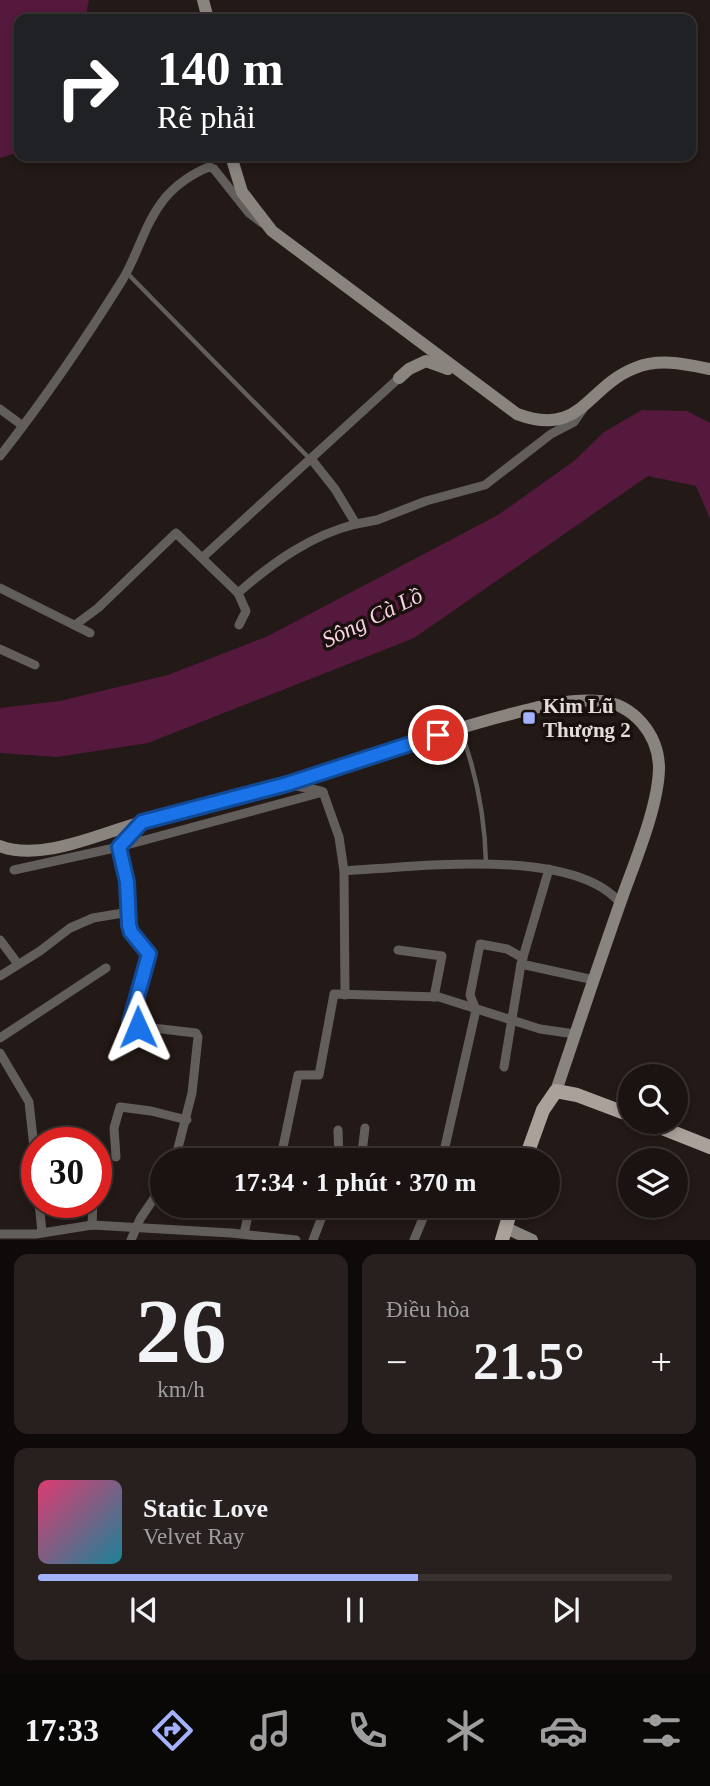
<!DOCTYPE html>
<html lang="vi">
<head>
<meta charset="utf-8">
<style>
  :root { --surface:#1a1311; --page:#27201f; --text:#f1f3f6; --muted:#9f9e9f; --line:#383231; --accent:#a3b2fd }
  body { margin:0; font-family:"Times New Roman",serif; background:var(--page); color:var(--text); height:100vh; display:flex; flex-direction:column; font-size:26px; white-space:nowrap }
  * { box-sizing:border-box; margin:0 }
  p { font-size:23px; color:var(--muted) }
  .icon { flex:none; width:38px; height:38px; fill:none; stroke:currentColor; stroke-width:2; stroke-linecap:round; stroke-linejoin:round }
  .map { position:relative; height:1240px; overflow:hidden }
  .sheet { display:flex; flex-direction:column; gap:14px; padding:14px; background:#0e0a09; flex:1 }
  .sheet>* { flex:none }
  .banner { position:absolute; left:14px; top:14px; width:682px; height:147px; border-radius:14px; box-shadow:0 4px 10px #0003,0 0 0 2px var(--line); background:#202124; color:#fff; overflow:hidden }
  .controls { position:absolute; left:618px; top:1064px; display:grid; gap:14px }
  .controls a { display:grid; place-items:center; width:70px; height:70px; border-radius:50%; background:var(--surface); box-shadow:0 4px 10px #0003,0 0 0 2px var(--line); font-size:35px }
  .speed { position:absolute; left:21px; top:1127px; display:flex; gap:14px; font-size:35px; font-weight:700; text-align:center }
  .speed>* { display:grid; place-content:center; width:91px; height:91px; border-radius:50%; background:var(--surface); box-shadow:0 4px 10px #0003,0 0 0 2px var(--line); line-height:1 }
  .speed .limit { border:10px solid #d22; background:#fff; color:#111 }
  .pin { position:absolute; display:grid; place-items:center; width:60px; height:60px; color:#fff; margin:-30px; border:4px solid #fff; border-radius:50%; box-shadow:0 2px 7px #0007 }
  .me { position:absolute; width:77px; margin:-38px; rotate:359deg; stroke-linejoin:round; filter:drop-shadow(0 0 5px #0008) }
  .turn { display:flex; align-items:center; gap:24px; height:147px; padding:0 28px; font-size:32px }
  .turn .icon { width:91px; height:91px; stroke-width:2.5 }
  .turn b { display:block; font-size:49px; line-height:60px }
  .big { font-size:52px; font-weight:600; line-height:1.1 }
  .sheet .card { flex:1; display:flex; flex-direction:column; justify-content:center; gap:10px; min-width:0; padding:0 24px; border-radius:14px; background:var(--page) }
  .sheet .dial { align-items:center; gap:0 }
  .dial b { font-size:91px; line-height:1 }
  .song { display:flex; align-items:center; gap:21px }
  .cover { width:84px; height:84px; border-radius:10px; background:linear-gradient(135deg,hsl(340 70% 55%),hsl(190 70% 35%)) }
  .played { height:7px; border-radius:4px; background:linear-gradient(90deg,var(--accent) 60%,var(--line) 60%) }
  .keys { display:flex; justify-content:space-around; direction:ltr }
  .heat { display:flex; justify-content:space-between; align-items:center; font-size:38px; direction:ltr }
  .sheet .tiles { flex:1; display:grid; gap:14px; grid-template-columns:1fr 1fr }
  .card:last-child { grid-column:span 2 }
  .trip { position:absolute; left:150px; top:1148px; width:410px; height:70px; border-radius:35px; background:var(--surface); box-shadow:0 4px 10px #0003,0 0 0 2px var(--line); font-weight:600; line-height:70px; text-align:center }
  .tab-bar { display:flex; height:112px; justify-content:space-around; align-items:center; background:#0a0807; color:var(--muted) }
  .tab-bar .icon { width:49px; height:49px }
  .tab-bar .current { color:var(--accent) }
  .tab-bar b { font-size:32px; color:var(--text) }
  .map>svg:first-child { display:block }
</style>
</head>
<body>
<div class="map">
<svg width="710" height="1240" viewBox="0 0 710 1240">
  <rect width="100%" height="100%" fill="#231917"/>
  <g fill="#55193d">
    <polygon points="0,0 89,0 85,19 19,19 19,152 0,158"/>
    <polygon points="642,410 687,411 710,423 710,519 696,486 648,476 414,638 148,743 57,757 0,753 0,708 60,701 168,675 268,636 498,515 574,461 604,432"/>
  </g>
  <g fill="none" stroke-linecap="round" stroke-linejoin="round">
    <g stroke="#625e5b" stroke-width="4.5">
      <polyline points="127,273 310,459"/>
      <path d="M460,729C477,774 485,816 486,864"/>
    </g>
    <g stroke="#625e5b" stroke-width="9">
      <polyline points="0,409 23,426"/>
      <path d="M0,456C44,400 85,340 123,279C139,252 144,224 165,198C176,185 193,173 209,167L214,169L249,213L262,223"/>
      <polyline points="356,524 377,520 426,501 485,485 551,434 574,422 583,409"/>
      <polyline points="203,557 399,378"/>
      <polyline points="0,588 90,633"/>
      <path d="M238,593C272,563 311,535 356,524L335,489L312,460"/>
      <polyline points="75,625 98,608 176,533 238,593 246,611 239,625"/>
      <polyline points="0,649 35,665"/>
      <polyline points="287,784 321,791"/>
      <polyline points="323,792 339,837 344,871 345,995"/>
      <polyline points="138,825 119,847 127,882 129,925 131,932 146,947 149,954 131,1024 135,1026 196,1033 198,1037 192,1093 175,1160"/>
      <polyline points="14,870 119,847 323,792"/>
      <path d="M344,871C413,867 573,846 620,903"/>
      <polyline points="0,940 18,964"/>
      <polyline points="398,950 442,956 434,997"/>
      <polyline points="521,964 594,980"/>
      <polyline points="0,976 40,951 70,928 93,918 129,912"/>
      <polyline points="0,1038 106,968"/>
      <polyline points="0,1053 29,1102 37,1175"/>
      <polyline points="504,1067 521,964 549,869"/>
      <polyline points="338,1130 339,1160"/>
      <polyline points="116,1157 114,1128 120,1107 151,1111 187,1120"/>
      <polyline points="260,1160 262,1153 282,1152 298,1075 319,1075 334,994 439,997 540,1029 575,1034"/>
      <polyline points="361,1160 365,1128"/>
      <polyline points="442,1160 476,1010 470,995 480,944 507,949 523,958"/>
      <polyline points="39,1202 42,1232"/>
      <polyline points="92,1225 93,1202"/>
      <polyline points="0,1234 36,1234 92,1225 231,1233 296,1240"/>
      <polyline points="244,1234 250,1206"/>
      <polyline points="131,1240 140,1219 163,1185"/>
      <polyline points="313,1240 326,1206"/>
      <polyline points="414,1240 428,1206"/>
    </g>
    <g stroke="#8a847f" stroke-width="12">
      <polyline points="203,0 208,19"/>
      <path d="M231,156L242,192L272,231L517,414C582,438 586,387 635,368C659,358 685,364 710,369"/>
      <polyline points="399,378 409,369 426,361 448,369"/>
      <path d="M0,846C41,862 98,834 139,823C188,809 239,799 288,783C361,761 433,734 507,715C537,707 569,698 601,701C634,705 658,734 659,767C659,804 636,859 623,895C600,960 578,1026 556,1091"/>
      <polyline points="506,1228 532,1240"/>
    </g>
    <g stroke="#aaa19b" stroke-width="14">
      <polyline points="647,1122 710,1147"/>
      <polyline points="525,1160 543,1110 556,1091 577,1095 630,1115"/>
      <polyline points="502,1240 512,1206"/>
    </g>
  </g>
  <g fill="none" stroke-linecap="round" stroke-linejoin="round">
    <defs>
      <polyline id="route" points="138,1027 130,1022 149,954 131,932 129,925 127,882 119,847 142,822 287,784 438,735"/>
    </defs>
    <use href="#route" stroke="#114b97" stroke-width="18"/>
    <use href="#route" stroke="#1a73e8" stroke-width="12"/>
  </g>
  <rect fill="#a3b2fd" stroke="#19100e" stroke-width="2.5" x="522" y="711" width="14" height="14" rx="3.5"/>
  <g text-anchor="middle" stroke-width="7" stroke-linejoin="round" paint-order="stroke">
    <g font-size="21" font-weight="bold" fill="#e3dcda" stroke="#19100e" text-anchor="start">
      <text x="543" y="713">Kim Lũ<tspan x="543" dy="24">Thượng 2</tspan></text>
    </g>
    <g font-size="23" font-style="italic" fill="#fad2e6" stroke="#19100e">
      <text transform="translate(372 617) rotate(-26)" y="8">Sông Cà Lồ</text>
    </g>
  </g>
</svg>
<div class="controls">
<a><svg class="icon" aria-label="search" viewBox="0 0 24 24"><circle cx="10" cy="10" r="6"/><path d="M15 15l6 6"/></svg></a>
<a><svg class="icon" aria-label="layers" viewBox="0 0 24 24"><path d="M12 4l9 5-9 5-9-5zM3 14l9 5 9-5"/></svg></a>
</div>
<div class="speed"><div class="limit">30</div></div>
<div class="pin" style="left:438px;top:735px;background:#d93025"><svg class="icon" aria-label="arrive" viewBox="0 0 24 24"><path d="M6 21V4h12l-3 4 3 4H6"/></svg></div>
<svg class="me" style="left:138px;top:1027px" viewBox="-20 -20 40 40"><path d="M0-17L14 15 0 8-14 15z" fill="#1a73e8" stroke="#fff" stroke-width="4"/></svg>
<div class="trip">17:34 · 1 phút · 370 m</div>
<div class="banner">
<div class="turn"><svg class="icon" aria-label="right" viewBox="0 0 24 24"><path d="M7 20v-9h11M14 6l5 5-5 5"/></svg><div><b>140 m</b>Rẽ phải</div></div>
</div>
</div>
<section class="sheet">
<div class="tiles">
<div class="card dial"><b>26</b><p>km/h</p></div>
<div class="card"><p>Điều hòa</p>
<div class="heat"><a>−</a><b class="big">21.5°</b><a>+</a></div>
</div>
<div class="card">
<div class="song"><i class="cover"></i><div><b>Static Love</b><p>Velvet Ray</p></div></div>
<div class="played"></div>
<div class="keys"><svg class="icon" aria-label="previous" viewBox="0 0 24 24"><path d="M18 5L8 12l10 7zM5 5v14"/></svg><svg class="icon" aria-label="pause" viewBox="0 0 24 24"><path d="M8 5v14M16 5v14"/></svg><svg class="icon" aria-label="next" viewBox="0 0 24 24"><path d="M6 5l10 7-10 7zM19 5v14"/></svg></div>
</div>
</div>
</section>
<nav class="tab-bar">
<b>17:33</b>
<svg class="icon current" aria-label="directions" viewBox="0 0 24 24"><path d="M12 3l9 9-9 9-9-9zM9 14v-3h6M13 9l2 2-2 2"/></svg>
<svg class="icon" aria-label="music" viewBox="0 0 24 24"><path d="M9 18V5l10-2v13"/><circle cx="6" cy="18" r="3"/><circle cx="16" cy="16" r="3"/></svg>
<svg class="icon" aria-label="phone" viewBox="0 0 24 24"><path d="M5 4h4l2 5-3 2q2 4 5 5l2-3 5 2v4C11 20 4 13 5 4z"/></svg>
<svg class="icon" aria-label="climate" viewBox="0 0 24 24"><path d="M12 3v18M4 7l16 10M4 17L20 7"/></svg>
<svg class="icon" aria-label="car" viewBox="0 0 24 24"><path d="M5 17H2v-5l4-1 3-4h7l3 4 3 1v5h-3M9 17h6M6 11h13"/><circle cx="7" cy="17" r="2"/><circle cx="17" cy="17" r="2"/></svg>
<svg class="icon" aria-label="filters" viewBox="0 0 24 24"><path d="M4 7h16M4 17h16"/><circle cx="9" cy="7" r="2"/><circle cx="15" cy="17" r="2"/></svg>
</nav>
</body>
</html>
